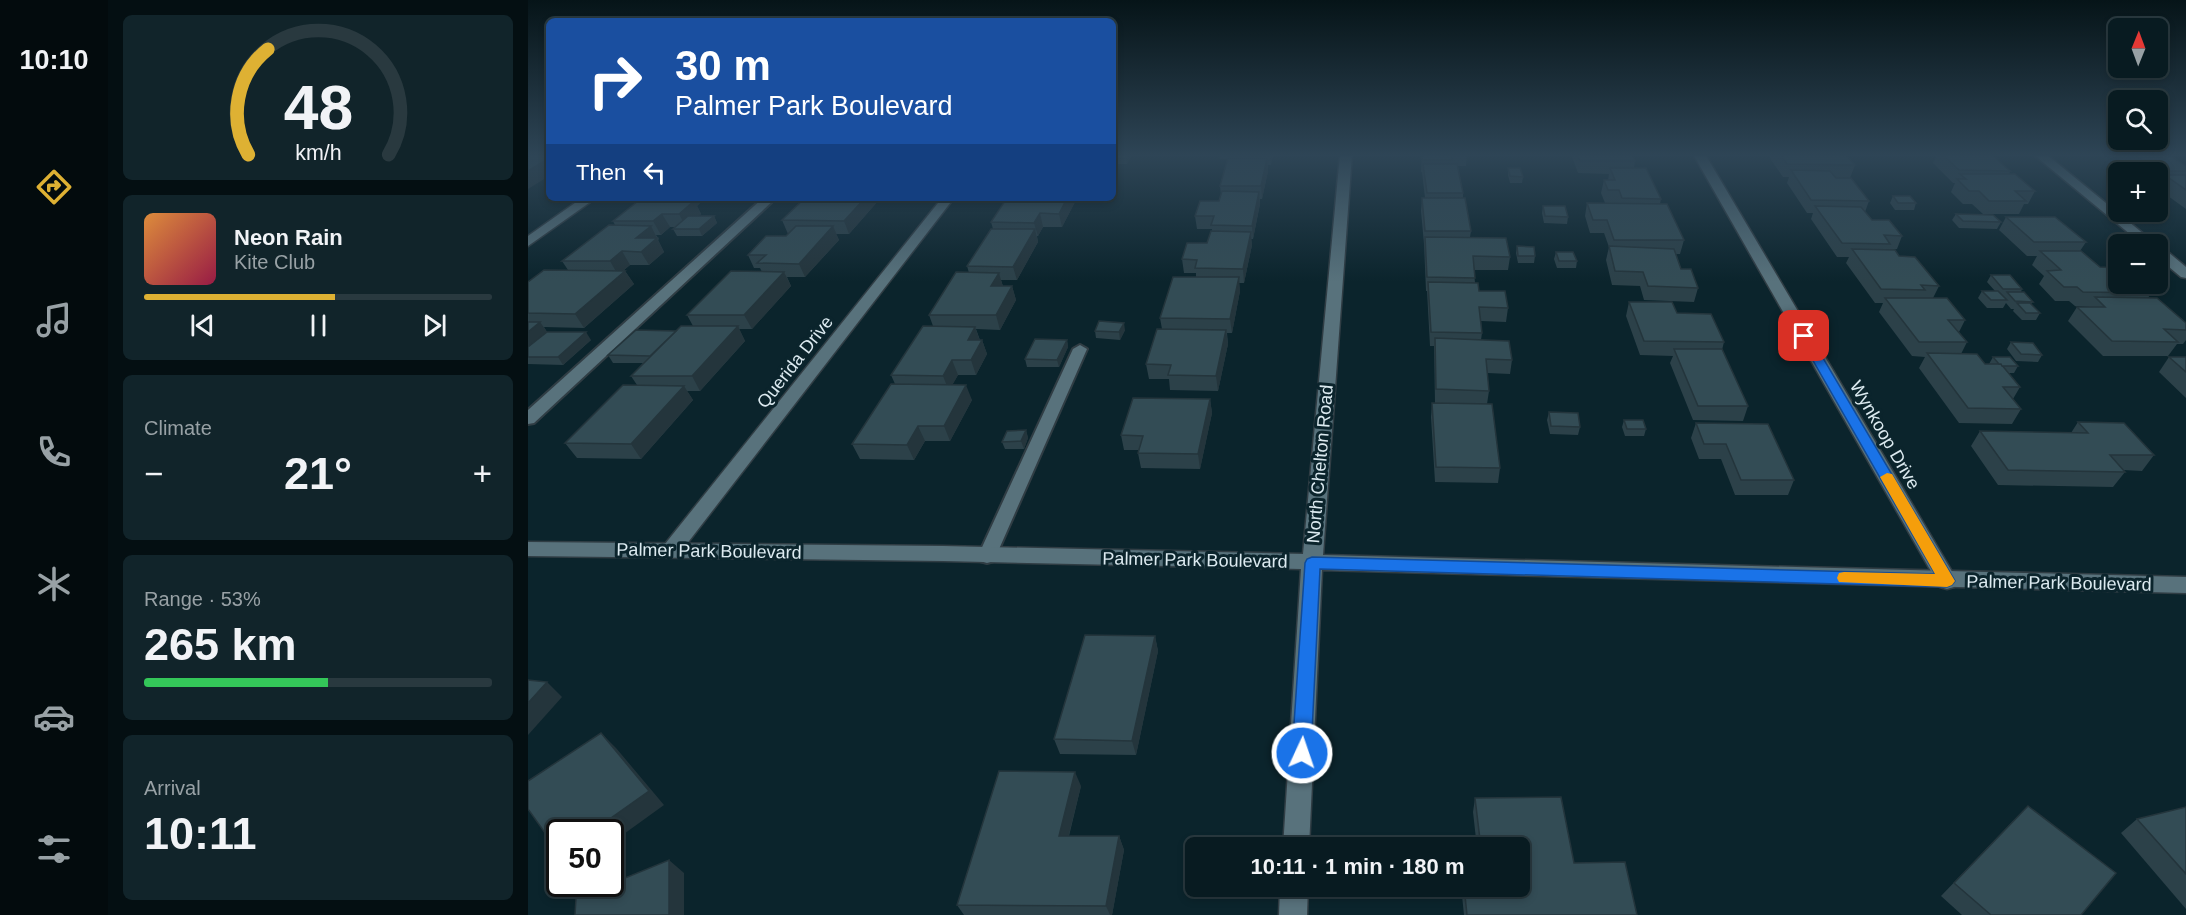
<!DOCTYPE html>
<html lang="en">
<head>
<meta charset="utf-8">
<style>
  :root { --surface:#081b21; --page:#11242a; --text:#f1f3f6; --muted:#98a1a5; --line:#29393f; --accent:#deb133 }
  body { margin:0; font-family:Arial,sans-serif; background:var(--page); color:var(--text); height:100vh; display:flex; flex-direction:column; font-size:22px; white-space:nowrap }
  * { box-sizing:border-box; margin:0 }
  p { font-size:20px; color:var(--muted) }
  .icon { flex:none; width:33px; height:33px; fill:none; stroke:currentColor; stroke-width:2; stroke-linecap:round; stroke-linejoin:round }
  .map { position:relative; flex:1; overflow:hidden }
  .panel { display:flex; flex-direction:column; gap:15px; padding:15px; background:#040f12; width:420px }
  .panel>* { flex:none }
  .banner { position:absolute; left:18px; top:18px; width:570px; height:183px; border-radius:9px; box-shadow:0 3px 9px #0003,0 0 0 2px var(--line); background:#1a4fa0; color:#fff; overflow:hidden }
  .needle { width:39px; rotate:1deg }
  .tools { position:absolute; left:1580px; top:18px; display:grid; gap:12px }
  .tools a { display:grid; place-items:center; width:60px; height:60px; border-radius:9px; background:var(--surface); box-shadow:0 3px 9px #0003,0 0 0 2px var(--line); font-size:30px }
  .speed { position:absolute; left:18px; top:819px; display:flex; gap:12px; font-size:30px; font-weight:700; text-align:center }
  .speed>* { display:grid; place-content:center; width:78px; height:78px; border-radius:50%; background:var(--surface); box-shadow:0 3px 9px #0003,0 0 0 2px var(--line); line-height:1 }
  .speed .limit { border:3px solid #111; border-radius:9px; background:#fff; color:#111 }
  .pin { position:absolute; display:grid; place-items:center; width:51px; height:51px; color:#fff; margin:-26px; border-radius:12px; box-shadow:0 3px 9px #0006 }
  .me { position:absolute; width:66px; margin:-33px; rotate:3deg; stroke-linejoin:round; filter:drop-shadow(0 0 4px #0008) }
  .turn { display:flex; align-items:center; gap:21px; height:126px; padding:0 30px; font-size:27px }
  .turn .icon { width:78px; height:78px; stroke-width:2.5 }
  .turn b { display:block; font-size:42px; line-height:51px }
  .then { display:flex; align-items:center; height:57px; padding:0 30px; background:#0003; gap:12px; font-size:22px }
  .big { font-size:45px; font-weight:700; line-height:1.1 }
  .panel .card { flex:1; display:flex; flex-direction:column; justify-content:center; gap:9px; min-width:0; padding:0 21px; border-radius:9px; background:var(--page) }
  .panel .dial { align-items:center; gap:0 }
  .dial svg { height:156px; overflow:visible; fill:none; stroke:var(--line); stroke-width:7; stroke-linecap:round; text-anchor:middle }
  .dial text { fill:var(--text); stroke:none }
  .song { display:flex; align-items:center; gap:18px }
  .cover { width:72px; height:72px; border-radius:9px; background:linear-gradient(135deg,hsl(30 70% 55%),hsl(340 70% 35%)) }
  .played { height:6px; border-radius:3px; background:linear-gradient(90deg,var(--accent) 55%,var(--line) 55%) }
  .keys { display:flex; justify-content:space-around; direction:ltr }
  .heat { display:flex; justify-content:space-between; align-items:center; font-size:33px; direction:ltr }
  .charge { height:9px; border-radius:4px; background:linear-gradient(90deg,#34c759 53%,var(--line) 0) }
  .trip { position:absolute; left:657px; top:837px; width:345px; height:60px; border-radius:9px; background:var(--surface); box-shadow:0 3px 9px #0003,0 0 0 2px var(--line); font-weight:700; line-height:60px; text-align:center }
  main { display:flex; flex:1; min-height:0 }
  .tabs { display:flex; flex-direction:column; width:108px; justify-content:space-around; align-items:center; background:#030b0d; color:var(--muted) }
  .tabs .icon { width:42px; height:42px }
  .tabs .current { color:var(--accent) }
  .tabs b { font-size:27px; color:var(--text) }
  .map>svg:first-child { display:block }
</style>
</head>
<body>
<main>
<nav class="tabs">
<b>10:10</b>
<svg class="icon current" aria-label="directions" viewBox="0 0 24 24"><path d="M12 3l9 9-9 9-9-9zM9 14v-3h6M13 9l2 2-2 2"/></svg>
<svg class="icon" aria-label="music" viewBox="0 0 24 24"><path d="M9 18V5l10-2v13"/><circle cx="6" cy="18" r="3"/><circle cx="16" cy="16" r="3"/></svg>
<svg class="icon" aria-label="phone" viewBox="0 0 24 24"><path d="M5 4h4l2 5-3 2q2 4 5 5l2-3 5 2v4C11 20 4 13 5 4z"/></svg>
<svg class="icon" aria-label="climate" viewBox="0 0 24 24"><path d="M12 3v18M4 7l16 10M4 17L20 7"/></svg>
<svg class="icon" aria-label="car" viewBox="0 0 24 24"><path d="M5 17H2v-5l4-1 3-4h7l3 4 3 1v5h-3M9 17h6M6 11h13"/><circle cx="7" cy="17" r="2"/><circle cx="17" cy="17" r="2"/></svg>
<svg class="icon" aria-label="filters" viewBox="0 0 24 24"><path d="M4 7h16M4 17h16"/><circle cx="9" cy="7" r="2"/><circle cx="15" cy="17" r="2"/></svg>
</nav>
<section class="panel">
<div class="card dial"><svg viewBox="0 0 100 80">
<path d="M14 69A42 42 0 1 1 86 69"/>
<path d="M14 69A42 42 0 0 1 24 15" stroke="#deb133"/>
<text x="50" y="56" font-size="32" font-weight="700">48</text>
<text x="50" y="72" font-size="11">km/h</text>
</svg></div>
<div class="card">
<div class="song"><i class="cover"></i><div><b>Neon Rain</b><p>Kite Club</p></div></div>
<div class="played"></div>
<div class="keys"><svg class="icon" aria-label="previous" viewBox="0 0 24 24"><path d="M18 5L8 12l10 7zM5 5v14"/></svg><svg class="icon" aria-label="pause" viewBox="0 0 24 24"><path d="M8 5v14M16 5v14"/></svg><svg class="icon" aria-label="next" viewBox="0 0 24 24"><path d="M6 5l10 7-10 7zM19 5v14"/></svg></div>
</div>
<div class="card"><p>Climate</p>
<div class="heat"><a>−</a><b class="big">21°</b><a>+</a></div>
</div>
<div class="card"><p>Range · 53%</p><b class="big">265 km</b><div class="charge"></div></div>
<div class="card"><p>Arrival</p><b class="big">10:11</b></div>
</section>
<div class="map">
<svg width="1658" height="915" viewBox="0 0 1658 915">
  <rect width="100%" height="100%" fill="#0b242c"/>
  <g fill="none" stroke-linecap="round" stroke-linejoin="round">
    <defs>
      <g id="lane">
        <polygon points="235,198 248,198 6,423 0,424 0,410"/>
        <polygon points="552,345 559,349 468,556 466,561 459,563 452,561 450,556 545,349"/>
      </g>
      <g id="street">
        <polygon points="1165,154 1177,154 1426,575 1429,581 1426,587 1419,589 1412,587"/>
        <polygon points="1505,154 1518,154 1628,244 1614,244"/>
        <polygon points="54,198 68,198 0,246 0,236"/>
        <polygon points="414,198 426,198 151,554 144,556 137,554 134,549 137,544"/>
        <polygon points="1629,246 1634,247 1658,267 1658,278 1653,277 1629,257"/>
      </g>
      <g id="secondary">
        <polygon points="812,154 824,154 795,555 1658,577 1658,593 794,570 781,848 755,848 773,569 415,561 0,556 0,542 415,546 775,554"/>
        <polygon points="752,886 780,886 779,915 751,915"/>
      </g>
    </defs>
    <use href="#lane" stroke="#303d44" stroke-width="4"/>
    <use href="#street" stroke="#303d44" stroke-width="3"/>
    <use href="#secondary" stroke="#303d44" stroke-width="3"/>
    <use href="#lane" fill="#58727c" fill-rule="evenodd"/>
    <use href="#street" fill="#58727c" fill-rule="evenodd"/>
    <use href="#secondary" fill="#58727c" fill-rule="evenodd"/>
  </g>
  <g fill="#2c4149">
    <polygon points="585,154 604,154 599,164 585,164"/>
    <polygon points="691,154 745,154 743,165 740,165 740,171 734,199 732,199 732,204 725,239 723,239 724,245 716,283 711,283 712,291 704,333 699,333 700,344 690,391 642,390 641,379 621,379 618,364 634,329 632,318 668,277 668,273 656,273 654,259 679,243 684,231 684,229 669,229 667,216 691,201 693,195 692,186 699,159 692,159"/>
    <polygon points="894,154 939,154 938,166 930,166 935,193 935,198 943,231 942,237 982,257 980,270 946,270 947,283 951,291 980,308 978,322 953,321 954,333 953,340 984,360 982,374 959,373 961,391 959,404 972,468 970,483 907,482 903,417 904,403 907,403 906,346 902,346 899,291 898,291 896,244 893,211 894,198 897,198 894,172 893,172"/>
    <polygon points="1043,154 1104,154 1107,161 1106,168 1133,199 1132,204 1156,240 1152,254 1148,254 1153,269 1170,288 1166,302 1116,300 1112,286 1084,285 1078,260 1081,247 1076,233 1062,233 1057,216 1059,203 1089,204 1077,203 1073,193 1076,180 1080,180 1081,174 1050,173"/>
    <polygon points="1239,154 1317,154 1327,165 1322,178 1341,201 1337,212 1344,220 1374,236 1369,249 1360,250 1371,256 1411,286 1405,298 1437,320 1431,332 1439,342 1433,354 1457,364 1461,364 1465,357 1490,366 1486,373 1480,373 1492,387 1485,399 1493,409 1484,424 1431,423 1391,368 1397,357 1384,356 1351,312 1355,303 1347,303 1318,263 1321,257 1309,257 1283,219 1285,213 1279,213 1259,183 1261,177 1255,177"/>
    <polygon points="1409,154 1463,154 1482,171 1481,174 1507,191 1500,204 1496,204 1491,214 1455,214 1444,204 1435,204 1423,192 1427,183 1425,183 1405,163"/>
    <polygon points="1583,154 1640,154 1658,166 1658,209 1629,188 1632,183 1629,183 1629,172 1608,172"/>
    <polygon points="980,168 995,177 994,183 982,183 980,175"/>
    <polygon points="1365,196 1388,203 1386,210 1367,210 1362,203"/>
    <polygon points="194,198 224,198 221,201 195,200"/>
    <polygon points="277,198 349,198 350,201 321,234 308,234 311,240 277,277 259,277 263,286 224,329 211,329 217,341 172,391 159,391 165,400 113,459 49,458 37,443 109,385 103,376 115,363 85,363 80,355 148,331 165,326 159,315 234,272 232,268 226,268 220,255 258,236 260,234 254,220"/>
    <polygon points="479,198 546,198 547,202 534,227 515,227 510,236 509,236 510,242 489,280 473,280 475,286 484,286 488,300 472,330 448,329 452,340 454,340 459,354 448,375 430,375 424,385 444,400 422,441 397,441 386,460 332,459 324,444 367,384 363,375 405,326 401,315 441,273 439,266 465,229 463,222"/>
    <polygon points="173,202 169,206 173,214 171,216 186,216 189,223 174,236 149,236 145,229 147,227 142,227 133,235 128,235 131,239 130,240 136,252 121,265 102,265 96,270 97,271 106,284 56,328 16,327 19,332 63,340 35,365 0,364 0,282 40,270 34,261 87,225 85,221"/>
    <polygon points="1015,206 1040,217 1039,224 1016,223 1014,213"/>
    <polygon points="1428,214 1473,222 1469,229 1431,228 1424,220"/>
    <polygon points="1478,217 1558,242 1552,251 1572,267 1623,293 1620,298 1658,323 1658,340 1655,344 1649,344 1640,356 1575,356 1540,321 1549,307 1561,306 1547,306 1541,301 1527,301 1511,284 1516,276 1504,265 1509,256 1499,256 1471,230"/>
    <polygon points="989,246 1007,256 1006,263 990,263 988,253"/>
    <polygon points="1028,252 1049,261 1048,268 1029,268 1026,259"/>
    <polygon points="1463,275 1494,289 1493,292 1505,302 1503,304 1512,313 1508,320 1494,320 1485,311 1486,309 1483,309 1478,303 1475,308 1459,308 1450,298 1454,291 1467,291 1459,282"/>
    <polygon points="1101,302 1149,313 1196,342 1194,350 1220,406 1215,421 1165,420 1142,363 1145,356 1112,355 1098,316"/>
    <polygon points="597,330 592,340 568,338 567,331"/>
    <polygon points="539,340 540,347 531,367 499,367 497,359"/>
    <polygon points="1483,342 1514,355 1510,362 1488,361 1479,349"/>
    <polygon points="1641,357 1658,357 1658,398 1631,372"/>
    <polygon points="682,399 684,413 672,469 613,468 610,453 610,450 596,450 593,435"/>
    <polygon points="1021,412 1052,427 1050,435 1022,434 1019,420"/>
    <polygon points="1096,420 1118,429 1116,436 1097,436 1094,427"/>
    <polygon points="1550,422 1626,455 1614,471 1595,470 1597,472 1585,487 1470,485 1443,446 1452,431 1543,433"/>
    <polygon points="1168,423 1266,480 1260,495 1207,495 1193,459 1171,459 1163,438"/>
    <polygon points="498,430 500,438 496,449 477,449 474,442"/>
    <polygon points="627,636 630,651 608,755 532,754 526,739"/>
    <polygon points="553,786 541,836 591,836 596,850 584,915 436,915 429,905"/>
    <polygon points="947,798 1046,863 1109,915 936,915 933,886 992,886 992,848 949,848 945,812"/>
    <polygon points="1658,807 1658,909 1593,833 1609,819"/>
    <polygon points="1486,820 1553,915 1434,915 1413,896"/>
  </g>
  <g fill="#24353c">
    <polygon points="600,154 604,154 599,164 598,158"/>
    <polygon points="742,154 745,154 743,165"/>
    <polygon points="21,158 21,176 0,189 0,171"/>
    <polygon points="739,158 740,171 734,199 733,186"/>
    <polygon points="731,192 732,204 725,239 724,226"/>
    <polygon points="155,198 171,198 173,202 169,206 173,214 158,227 151,214 152,201"/>
    <polygon points="337,198 349,198 350,201 321,234 316,221"/>
    <polygon points="539,198 546,198 547,202 534,227 531,214"/>
    <polygon points="512,213 515,227 510,236 506,223"/>
    <polygon points="134,214 142,227 133,235 125,221"/>
    <polygon points="186,216 189,223 174,236 171,229"/>
    <polygon points="123,226 136,252 121,265 113,252 108,238"/>
    <polygon points="305,226 311,240 277,277 271,264"/>
    <polygon points="507,229 510,242 489,280 485,267"/>
    <polygon points="723,232 724,245 716,283 715,269"/>
    <polygon points="94,251 102,265 90,275 82,261"/>
    <polygon points="97,271 106,284 56,328 47,314"/>
    <polygon points="256,272 263,286 224,329 216,315"/>
    <polygon points="471,273 475,287 463,286"/>
    <polygon points="711,277 712,291 704,333 702,319"/>
    <polygon points="484,286 488,300 472,330 468,315"/>
    <polygon points="12,322 22,336 0,355 0,332"/>
    <polygon points="596,323 597,330 592,340 591,332"/>
    <polygon points="210,326 217,341 172,391 164,376"/>
    <polygon points="447,327 452,341 440,340"/>
    <polygon points="698,330 700,344 690,391 688,376"/>
    <polygon points="58,332 63,340 35,365 30,357"/>
    <polygon points="454,340 459,354 448,375 443,360"/>
    <polygon points="539,340 540,347 531,367 529,360"/>
    <polygon points="424,360 430,375 421,391 415,376"/>
    <polygon points="438,385 444,400 422,441 416,426"/>
    <polygon points="156,386 165,400 113,459 103,444"/>
    <polygon points="682,399 684,413 672,469 670,454"/>
    <polygon points="390,426 397,441 386,460 379,445"/>
    <polygon points="498,430 500,438 496,449 493,441"/>
    <polygon points="627,636 630,651 608,755 604,741"/>
    <polygon points="19,682 34,697 0,735 0,703"/>
    <polygon points="73,733 88,748 136,805 82,844 82,832 63,832"/>
    <polygon points="547,772 553,786 537,850 531,836"/>
    <polygon points="591,836 596,850 584,915 582,915 578,906"/>
    <polygon points="141,860 156,873 156,915 141,915"/>
  </g>
  <g fill="#334c55" stroke="#24353c" stroke-width="1.5">
    <polygon points="0,154 21,154 21,158 0,171"/>
    <polygon points="585,154 600,154 598,158 585,158"/>
    <polygon points="894,154 923,154 924,160 894,160"/>
    <polygon points="1049,154 1104,154 1107,161 1052,161"/>
    <polygon points="1252,154 1317,154 1327,165 1259,164"/>
    <polygon points="1414,154 1463,154 1482,171 1431,170"/>
    <polygon points="1606,154 1640,154 1658,166 1658,171 1629,171"/>
    <polygon points="700,158 739,158 733,186 692,186"/>
    <polygon points="895,164 929,164 935,193 899,193"/>
    <polygon points="980,168 992,168 995,177 982,176"/>
    <polygon points="1082,168 1118,168 1133,199 1094,198 1091,190 1080,190 1076,180 1087,180"/>
    <polygon points="1263,170 1302,171 1308,178 1323,178 1341,201 1283,200"/>
    <polygon points="1432,174 1487,174 1507,191 1487,191 1498,201 1461,201 1451,191 1441,191 1429,179 1438,179"/>
    <polygon points="1637,175 1658,175 1658,190"/>
    <polygon points="694,191 731,192 724,226 683,225 686,216 667,216 672,201 691,201"/>
    <polygon points="1365,196 1382,196 1388,203 1370,203"/>
    <polygon points="114,198 155,198 152,201 166,201 151,214 134,214 125,221 85,221"/>
    <polygon points="277,198 337,198 316,221 254,220"/>
    <polygon points="479,198 539,198 531,214 512,213 506,223 463,222"/>
    <polygon points="894,198 937,198 943,231 897,231"/>
    <polygon points="1059,203 1139,204 1156,240 1086,240 1079,220 1065,220"/>
    <polygon points="1015,206 1037,206 1040,217 1017,216"/>
    <polygon points="1287,206 1333,207 1344,220 1361,220 1374,236 1356,235 1362,244 1314,243"/>
    <polygon points="1428,214 1465,215 1473,222 1435,221"/>
    <polygon points="160,216 186,216 171,229 145,229"/>
    <polygon points="1478,217 1527,217 1558,242 1506,242"/>
    <polygon points="81,225 123,226 108,238 129,238 113,252 94,251 82,261 34,261"/>
    <polygon points="268,226 305,226 271,264 229,263 238,255 220,255 238,236 258,236"/>
    <polygon points="463,229 507,229 485,267 439,266"/>
    <polygon points="683,231 723,232 715,269 667,268 669,260 654,259 659,243 679,243"/>
    <polygon points="897,237 978,238 982,257 945,256 947,278 899,277"/>
    <polygon points="989,246 1006,247 1007,256 990,256"/>
    <polygon points="1081,246 1146,249 1153,269 1163,269 1170,288 1120,286 1115,272 1087,271"/>
    <polygon points="1324,249 1367,250 1371,256 1387,257 1411,286 1393,285 1397,290 1353,289"/>
    <polygon points="1512,251 1553,251 1572,267 1590,268 1590,284 1612,284 1623,293 1555,292 1549,287 1536,287 1519,271 1533,270"/>
    <polygon points="1028,252 1045,252 1049,261 1031,261"/>
    <polygon points="16,270 97,271 47,314 0,313 0,282"/>
    <polygon points="203,271 256,272 216,315 159,315"/>
    <polygon points="428,272 471,273 463,286 484,286 468,315 401,315"/>
    <polygon points="1463,275 1482,275 1494,289 1475,289"/>
    <polygon points="645,277 711,277 702,319 632,318"/>
    <polygon points="900,282 950,283 951,291 977,291 980,308 951,307 954,333 903,332"/>
    <polygon points="1454,291 1470,291 1479,300 1463,300"/>
    <polygon points="1479,292 1496,292 1505,302 1487,301"/>
    <polygon points="1567,297 1629,298 1658,323 1658,330 1636,329 1650,342 1584,341 1549,307 1577,307"/>
    <polygon points="1357,298 1419,298 1437,320 1420,320 1439,342 1391,342"/>
    <polygon points="1101,302 1144,302 1149,313 1183,314 1196,342 1116,341"/>
    <polygon points="1489,303 1502,303 1512,313 1498,313"/>
    <polygon points="571,321 596,323 591,332 567,331"/>
    <polygon points="0,322 12,322 0,332"/>
    <polygon points="153,326 210,326 164,376 103,376"/>
    <polygon points="395,326 447,327 440,340 454,340 443,360 424,360 415,376 363,375"/>
    <polygon points="629,329 698,330 688,376 640,375 643,365 618,364"/>
    <polygon points="108,330 148,331 122,356 80,355"/>
    <polygon points="19,332 58,332 30,357 0,357 0,347"/>
    <polygon points="907,338 981,341 984,360 958,359 961,391 908,389"/>
    <polygon points="507,339 539,340 529,360 497,359"/>
    <polygon points="1483,342 1505,343 1514,355 1493,354"/>
    <polygon points="1146,349 1194,349 1220,406 1170,406"/>
    <polygon points="1399,353 1449,354 1457,364 1473,364 1492,387 1475,387 1493,409 1440,408"/>
    <polygon points="1465,357 1482,357 1490,366 1474,366 1473,364 1471,364"/>
    <polygon points="1641,357 1658,357 1658,372"/>
    <polygon points="363,384 438,385 416,426 390,426 379,445 324,444"/>
    <polygon points="95,385 156,386 103,444 37,443"/>
    <polygon points="605,398 682,399 670,454 610,453 615,436 593,435"/>
    <polygon points="904,403 964,404 972,468 908,467"/>
    <polygon points="1021,412 1050,413 1052,427 1023,426"/>
    <polygon points="1096,420 1115,420 1118,429 1099,429"/>
    <polygon points="1550,422 1596,423 1626,455 1582,455 1597,472 1480,470 1452,431 1560,433"/>
    <polygon points="1168,423 1240,424 1266,480 1213,480 1198,444 1176,444"/>
    <polygon points="498,430 493,441 474,442 479,431"/>
    <polygon points="557,635 627,636 604,741 526,739"/>
    <polygon points="0,680 19,682 0,703"/>
    <polygon points="73,733 121,791 63,832 32,832 32,854 0,809 0,781"/>
    <polygon points="471,771 547,772 531,836 591,836 578,906 429,905"/>
    <polygon points="1033,797 1046,863 1097,862 1109,915 939,915 936,886 992,886 992,848 953,848 947,798"/>
    <polygon points="1500,806 1588,873 1553,915 1463,915 1426,883"/>
    <polygon points="1658,807 1658,874 1609,819"/>
    <polygon points="141,860 141,915 47,915 48,898"/>
  </g>
  <linearGradient id="sky" x2="0" y2="1"><stop stop-color="#061418"/><stop offset="0.55" stop-color="#2e4556"/><stop offset="1" stop-color="#2e4556" stop-opacity="0"/></linearGradient>
  <rect width="1658" height="282" fill="url(#sky)"/>
  <polygon fill="#1a73e8" stroke="#114b97" stroke-width="1.5" points="1276,333 1282,336 1424,576 1427,581 1424,585 1419,587 792,569 783,753 780,759 774,762 767,759 764,753 777,563 779,559 784,557 1407,574 1271,336"/>
  <polygon fill="#f59e0b" points="1359,473 1364,474 1424,576 1427,581 1424,585 1419,587 1311,582 1309,578 1311,573 1316,572 1407,574 1352,477"/>
  <g text-anchor="middle" stroke-width="6" stroke-linejoin="round" paint-order="stroke">
    <g font-size="18" fill="#dceaf0" stroke="#0b242c">
      <text transform="translate(267 362) rotate(-52)" y="6">Querida Drive</text>
      <text transform="translate(1357 435) rotate(60)" y="6">Wynkoop Drive</text>
      <text transform="translate(792 464) rotate(-85)" y="6">North Chelton Road</text>
      <text transform="translate(181 551) rotate(1)" y="6">Palmer Park Boulevard</text>
      <text transform="translate(667 560) rotate(1)" y="6">Palmer Park Boulevard</text>
      <text transform="translate(1531 583) rotate(1)" y="6">Palmer Park Boulevard</text>
    </g>
  </g>
</svg>
<div class="tools">
<a><svg class="needle" viewBox="-14 -14 28 28"><path d="M0-13l5 13h-10z" fill="#e53935"/><path d="M0 13l5-13h-10z" fill="#98a1a5"/></svg></a>
<a><svg class="icon" aria-label="search" viewBox="0 0 24 24"><circle cx="10" cy="10" r="6"/><path d="M15 15l6 6"/></svg></a>
<a>+</a>
<a>−</a>
</div>
<div class="speed"><div class="limit">50</div></div>
<div class="pin" style="left:1276px;top:336px;background:#d93025"><svg class="icon" aria-label="arrive" viewBox="0 0 24 24"><path d="M6 21V4h12l-3 4 3 4H6"/></svg></div>
<svg class="me" style="left:774px;top:753px" viewBox="-20 -20 40 40"><circle r="17" fill="#1a73e8" stroke="#fff" stroke-width="3"/><path d="M0-11L8 9 0 5-8 9z" fill="#fff"/></svg>
<div class="trip">10:11 · 1 min · 180 m</div>
<div class="banner">
<div class="turn"><svg class="icon" aria-label="right" viewBox="0 0 24 24"><path d="M7 20v-9h11M14 6l5 5-5 5"/></svg><div><b>30 m</b>Palmer Park Boulevard</div></div>
<div class="then">Then<svg class="icon" aria-label="left" viewBox="0 0 24 24"><path d="M17 20v-9H6M10 6l-5 5 5 5"/></svg></div>
</div>
</div>
</main>
</body>
</html>
